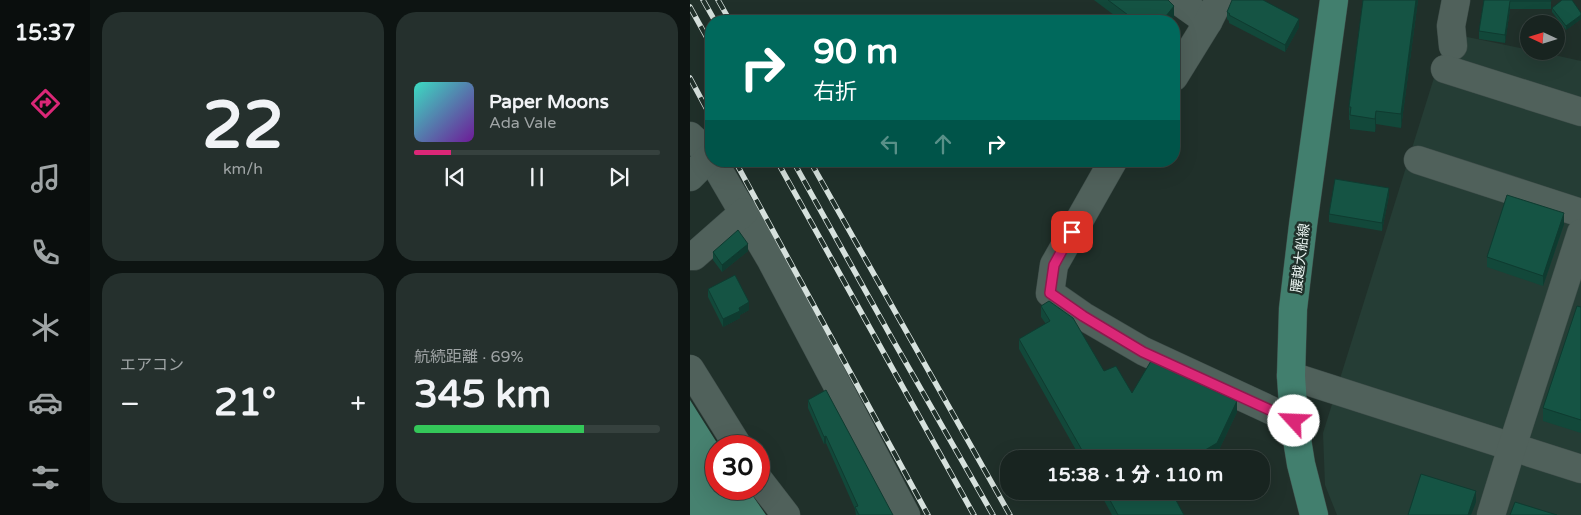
<!DOCTYPE html>
<html lang="ja">
<head>
<meta charset="utf-8">
<style>
  :root { --surface:#182420; --page:#25302d; --text:#f1f3f6; --muted:#9fa4a5; --line:#36413e; --accent:#db2777 }
  body { margin:0; font-family:"Varela Round","Noto Sans JP",sans-serif; background:var(--page); color:var(--text); height:100vh; display:flex; flex-direction:column; font-size:19px; white-space:nowrap }
  * { box-sizing:border-box; margin:0 }
  p { font-size:16px; color:var(--muted) }
  .icon { flex:none; width:28px; height:28px; fill:none; stroke:currentColor; stroke-width:2; stroke-linecap:round; stroke-linejoin:round }
  .map { position:relative; flex:1; overflow:hidden }
  .side { display:flex; flex-direction:column; gap:12px; padding:12px; background:#0d1412; width:600px }
  .side>* { flex:none }
  .top-card { position:absolute; left:15px; top:15px; width:475px; height:152px; border-radius:20px; box-shadow:0 5px 20px #0002,0 0 0 1px var(--line); background:#00695c; color:#fff; overflow:hidden }
  .needle { width:32px; rotate:274deg }
  .tools { position:absolute; left:830px; top:15px; display:grid; gap:10px }
  .tools a { display:grid; place-items:center; width:45px; height:45px; border-radius:50%; background:var(--surface); box-shadow:0 5px 20px #0002,0 0 0 1px var(--line); font-size:25px }
  .speed { position:absolute; left:15px; top:435px; display:flex; gap:10px; font-size:25px; font-weight:700; text-align:center }
  .speed>* { display:grid; place-content:center; width:65px; height:65px; border-radius:50%; background:var(--surface); box-shadow:0 5px 20px #0002,0 0 0 1px var(--line); line-height:1 }
  .speed .limit { border:8px solid #d22; background:#fff; color:#111 }
  .pin { position:absolute; display:grid; place-items:center; width:42px; height:42px; color:#fff; margin:-21px; border-radius:10px; box-shadow:0 2px 8px #0006 }
  .me { position:absolute; width:55px; margin:-28px; rotate:295deg; stroke-linejoin:round; filter:drop-shadow(0 0 4px #0008) }
  .turn { display:flex; align-items:center; gap:18px; height:105px; padding:0 25px; font-size:22px }
  .turn .icon { width:65px; height:65px; stroke-width:2.5 }
  .turn b { display:block; font-size:35px; line-height:42px }
  .lanes { display:flex; align-items:center; height:48px; padding:0 25px; background:#0003; justify-content:center; gap:25px; direction:ltr }
  .lanes .off { opacity:.35 }
  .big { font-size:38px; font-weight:800; line-height:1.1 }
  .side .tile { flex:1; display:flex; flex-direction:column; justify-content:center; gap:8px; min-width:0; padding:0 18px; border-radius:20px; background:var(--page) }
  .side .dial { align-items:center; gap:0 }
  .dial b { font-size:65px; line-height:1 }
  .song { display:flex; align-items:center; gap:15px }
  .cover { width:60px; height:60px; border-radius:8px; background:linear-gradient(135deg,hsl(170 70% 55%),hsl(280 70% 35%)) }
  .played { height:5px; border-radius:2px; background:linear-gradient(90deg,var(--accent) 15%,var(--line) 15%) }
  .keys { display:flex; justify-content:space-around; direction:ltr }
  .heat { display:flex; justify-content:space-between; align-items:center; font-size:28px; direction:ltr }
  .charge { height:8px; border-radius:4px; background:linear-gradient(90deg,#34c759 69%,var(--line) 0) }
  .side .tiles { flex:1; display:grid; gap:12px; grid-template-columns:repeat(2,1fr) }
  .trip { position:absolute; left:310px; top:450px; width:270px; height:50px; border-radius:20px; background:var(--surface); box-shadow:0 5px 20px #0002,0 0 0 1px var(--line); font-weight:800; line-height:50px; text-align:center }
  main { display:flex; flex:1; min-height:0 }
  .dock { display:flex; flex-direction:column; width:90px; justify-content:space-around; align-items:center; background:#0a0e0d; color:var(--muted) }
  .dock .icon { width:35px; height:35px }
  .dock .current { color:var(--accent) }
  .dock b { font-size:22px; color:var(--text) }
  .map>svg:first-child { display:block }
</style>
</head>
<body>
<main>
<nav class="dock">
<b>15:37</b>
<svg class="icon current" aria-label="directions" viewBox="0 0 24 24"><path d="M12 3l9 9-9 9-9-9zM9 14v-3h6M13 9l2 2-2 2"/></svg>
<svg class="icon" aria-label="music" viewBox="0 0 24 24"><path d="M9 18V5l10-2v13"/><circle cx="6" cy="18" r="3"/><circle cx="16" cy="16" r="3"/></svg>
<svg class="icon" aria-label="phone" viewBox="0 0 24 24"><path d="M5 4h4l2 5-3 2q2 4 5 5l2-3 5 2v4C11 20 4 13 5 4z"/></svg>
<svg class="icon" aria-label="climate" viewBox="0 0 24 24"><path d="M12 3v18M4 7l16 10M4 17L20 7"/></svg>
<svg class="icon" aria-label="car" viewBox="0 0 24 24"><path d="M5 17H2v-5l4-1 3-4h7l3 4 3 1v5h-3M9 17h6M6 11h13"/><circle cx="7" cy="17" r="2"/><circle cx="17" cy="17" r="2"/></svg>
<svg class="icon" aria-label="filters" viewBox="0 0 24 24"><path d="M4 7h16M4 17h16"/><circle cx="9" cy="7" r="2"/><circle cx="15" cy="17" r="2"/></svg>
</nav>
<section class="side">
<div class="tiles">
<div class="tile dial"><b>22</b><p>km/h</p></div>
<div class="tile">
<div class="song"><i class="cover"></i><div><b>Paper Moons</b><p>Ada Vale</p></div></div>
<div class="played"></div>
<div class="keys"><svg class="icon" aria-label="previous" viewBox="0 0 24 24"><path d="M18 5L8 12l10 7zM5 5v14"/></svg><svg class="icon" aria-label="pause" viewBox="0 0 24 24"><path d="M8 5v14M16 5v14"/></svg><svg class="icon" aria-label="next" viewBox="0 0 24 24"><path d="M6 5l10 7-10 7zM19 5v14"/></svg></div>
</div>
<div class="tile"><p>エアコン</p>
<div class="heat"><a>−</a><b class="big">21°</b><a>+</a></div>
</div>
<div class="tile"><p>航続距離 · 69%</p><b class="big">345 km</b><div class="charge"></div></div>
</div>
</section>
<div class="map">
<svg width="891" height="515" viewBox="0 0 891 515">
  <rect width="100%" height="100%" fill="#20302a"/>
  <polygon fill="#253d35" points="758,33 839,50 839,51 846,51 891,61 891,515 647,515 635,485 633,433"/>
  <polygon fill="#478270" points="0,400 29,446 26,446 26,489 58,489 76,515 0,515"/>
  <g fill="none" stroke-linecap="round" stroke-linejoin="round">
    <defs>
      <g id="minor">
        <polyline points="487,0 518,22"/>
        <polyline points="763,46 761,26 766,0"/>
        <polyline points="755,69 891,112"/>
        <polyline points="484,77 518,22 529,0"/>
        <polyline points="0,136 15,150 21,158"/>
        <polyline points="728,160 891,213"/>
        <polyline points="23,161 81,260 216,515"/>
        <polyline points="423,161 364,265 360,293 393,316 453,351 604,421"/>
        <polyline points="0,177 20,157"/>
        <polyline points="0,256 4,256 54,212"/>
        <polyline points="0,369 48,446"/>
        <polyline points="601,376 891,469"/>
        <polyline points="69,480 96,515"/>
        <polyline points="801,515 822,447 891,233"/>
      </g>
      <polyline id="major" points="624,515 611,464 604,421 601,376 603,309 613,225 644,0"/>
    </defs>
    <use href="#minor" stroke="#3e4d49" stroke-width="29"/>
    <use href="#major" stroke="#3e4d49" stroke-width="29"/>
    <use href="#minor" stroke="#50615b" stroke-width="28"/>
    <use href="#major" stroke="#427f6e" stroke-width="28"/>
    <defs>
      <g id="rail">
        <polyline points="13,0 25,21"/>
        <polyline points="28,0 40,21"/>
        <polyline points="0,7 21,45"/>
        <polyline points="0,78 21,117"/>
        <polyline points="45,161 238,515"/>
        <polyline points="87,161 284,515"/>
        <polyline points="103,161 204,342 303,515"/>
        <polyline points="120,161 320,515"/>
      </g>
    </defs>
    <use href="#rail" stroke="#d6e1dd" stroke-width="5.5"/>
    <use href="#rail" stroke="#20302a" stroke-width="4" stroke-dasharray="11" stroke-linecap="butt"/>
  </g>
  <g fill="#12483a">
    <polygon points="404,0 478,0 484,17 480,21 432,21"/>
    <polygon points="673,0 728,0 711,128 686,124 685,132 660,129 660,120 659,120 659,107"/>
    <polygon points="794,0 861,0 861,9 820,9 815,43 789,39 789,31"/>
    <polygon points="862,8 891,13 891,19 876,30 862,12"/>
    <polygon points="537,12 609,27 595,52 539,23 539,21 537,19"/>
    <polygon points="699,195 692,231 639,222 639,214"/>
    <polygon points="874,224 853,286 797,267 797,257"/>
    <polygon points="58,251 32,272 23,260 23,252"/>
    <polygon points="18,289 59,310 50,315 50,318 33,327 18,297"/>
    <polygon points="351,306 414,371 442,393 547,412 527,454 518,459 391,459 329,349 329,339 356,324 351,317"/>
    <polygon points="891,307 891,433 853,421 853,408"/>
    <polygon points="118,400 203,515 166,515 165,509 136,443 134,444 118,408"/>
    <polygon points="409,491 481,491 494,515 422,515"/>
  </g>
  <g fill="#0f3b30">
    <polygon points="726,0 728,0 711,128 711,114"/>
    <polygon points="820,1 820,9 815,43 815,35"/>
    <polygon points="484,6 484,17 480,21 472,21"/>
    <polygon points="891,15 891,19 876,30 876,26"/>
    <polygon points="609,19 609,27 595,52 595,45"/>
    <polygon points="686,111 686,124 685,132 685,119"/>
    <polygon points="699,188 699,195 692,231 692,223"/>
    <polygon points="874,213 874,224 853,286 853,276"/>
    <polygon points="58,244 58,251 32,272 32,265"/>
    <polygon points="59,302 59,310 50,315 50,318 33,327 33,319 49,308"/>
    <polygon points="547,401 547,412 527,454 518,459 500,459"/>
    <polygon points="136,436 136,443 134,444 134,437"/>
    <polygon points="786,491 786,502 781,515 778,515"/>
  </g>
  <g fill="#155444" stroke="#0f3b30">
    <polygon points="418,0 478,0 484,6 472,21 446,21"/>
    <polygon points="542,0 573,0 609,19 595,45 539,15 540,14 537,12"/>
    <polygon points="673,0 726,0 711,114 686,111 685,119 660,115 661,107 659,107"/>
    <polygon points="794,0 861,0 861,1 820,1 815,35 789,31"/>
    <polygon points="872,0 882,0 891,13 891,15 876,26 862,8"/>
    <polygon points="645,179 699,188 692,223 639,214"/>
    <polygon points="817,195 874,213 853,276 797,257"/>
    <polygon points="48,230 58,244 32,265 23,252"/>
    <polygon points="45,275 59,302 49,308 50,311 33,319 18,289"/>
    <polygon points="359,301 383,318 414,371 426,366 442,393 461,361 547,401 527,443 500,459 397,459 329,339 360,321 351,306"/>
    <polygon points="887,306 891,307 891,420 853,408"/>
    <polygon points="136,390 203,515 169,515 165,507 168,506 136,436 134,437 118,400"/>
    <polygon points="731,474 786,491 778,515 718,515"/>
    <polygon points="415,491 481,491 494,515 428,515"/>
    <polygon points="825,502 867,515 820,515"/>
  </g>
  <g fill="none" stroke-linecap="round" stroke-linejoin="round">
    <defs>
      <polyline id="route" points="382,232 364,265 360,293 393,316 453,352 604,421"/>
    </defs>
    <use href="#route" stroke="#8e194d" stroke-width="12"/>
    <use href="#route" stroke="#db2777" stroke-width="9"/>
  </g>
  <g text-anchor="middle" stroke-width="5" stroke-linejoin="round" paint-order="stroke">
    <g font-size="14" fill="#ebf5f2" stroke="#20302a">
      <text transform="translate(610 258) rotate(-83)" y="5">腰越大船線</text>
    </g>
  </g>
</svg>
<div class="tools">
<a><svg class="needle" viewBox="-14 -14 28 28"><path d="M0-13l5 13h-10z" fill="#e53935"/><path d="M0 13l5-13h-10z" fill="#9fa4a5"/></svg></a>
</div>
<div class="speed"><div class="limit">30</div></div>
<div class="pin" style="left:382px;top:232px;background:#d93025"><svg class="icon" aria-label="arrive" viewBox="0 0 24 24"><path d="M6 21V4h12l-3 4 3 4H6"/></svg></div>
<svg class="me" style="left:604px;top:421px" viewBox="-20 -20 40 40"><circle r="19" fill="#fff"/><path d="M0-13L10 11 0 6-10 11z" fill="#db2777"/></svg>
<div class="trip">15:38 · 1 分 · 110 m</div>
<div class="top-card">
<div class="turn"><svg class="icon" aria-label="right" viewBox="0 0 24 24"><path d="M7 20v-9h11M14 6l5 5-5 5"/></svg><div><b>90 m</b>右折</div></div>
<div class="lanes"><svg class="icon off" aria-label="left" viewBox="0 0 24 24"><path d="M17 20v-9H6M10 6l-5 5 5 5"/></svg><svg class="icon off" aria-label="ahead" viewBox="0 0 24 24"><path d="M12 20V5M6 11l6-6 6 6"/></svg><svg class="icon" aria-label="right" viewBox="0 0 24 24"><path d="M7 20v-9h11M14 6l5 5-5 5"/></svg></div>
</div>
</div>
</main>
</body>
</html>
